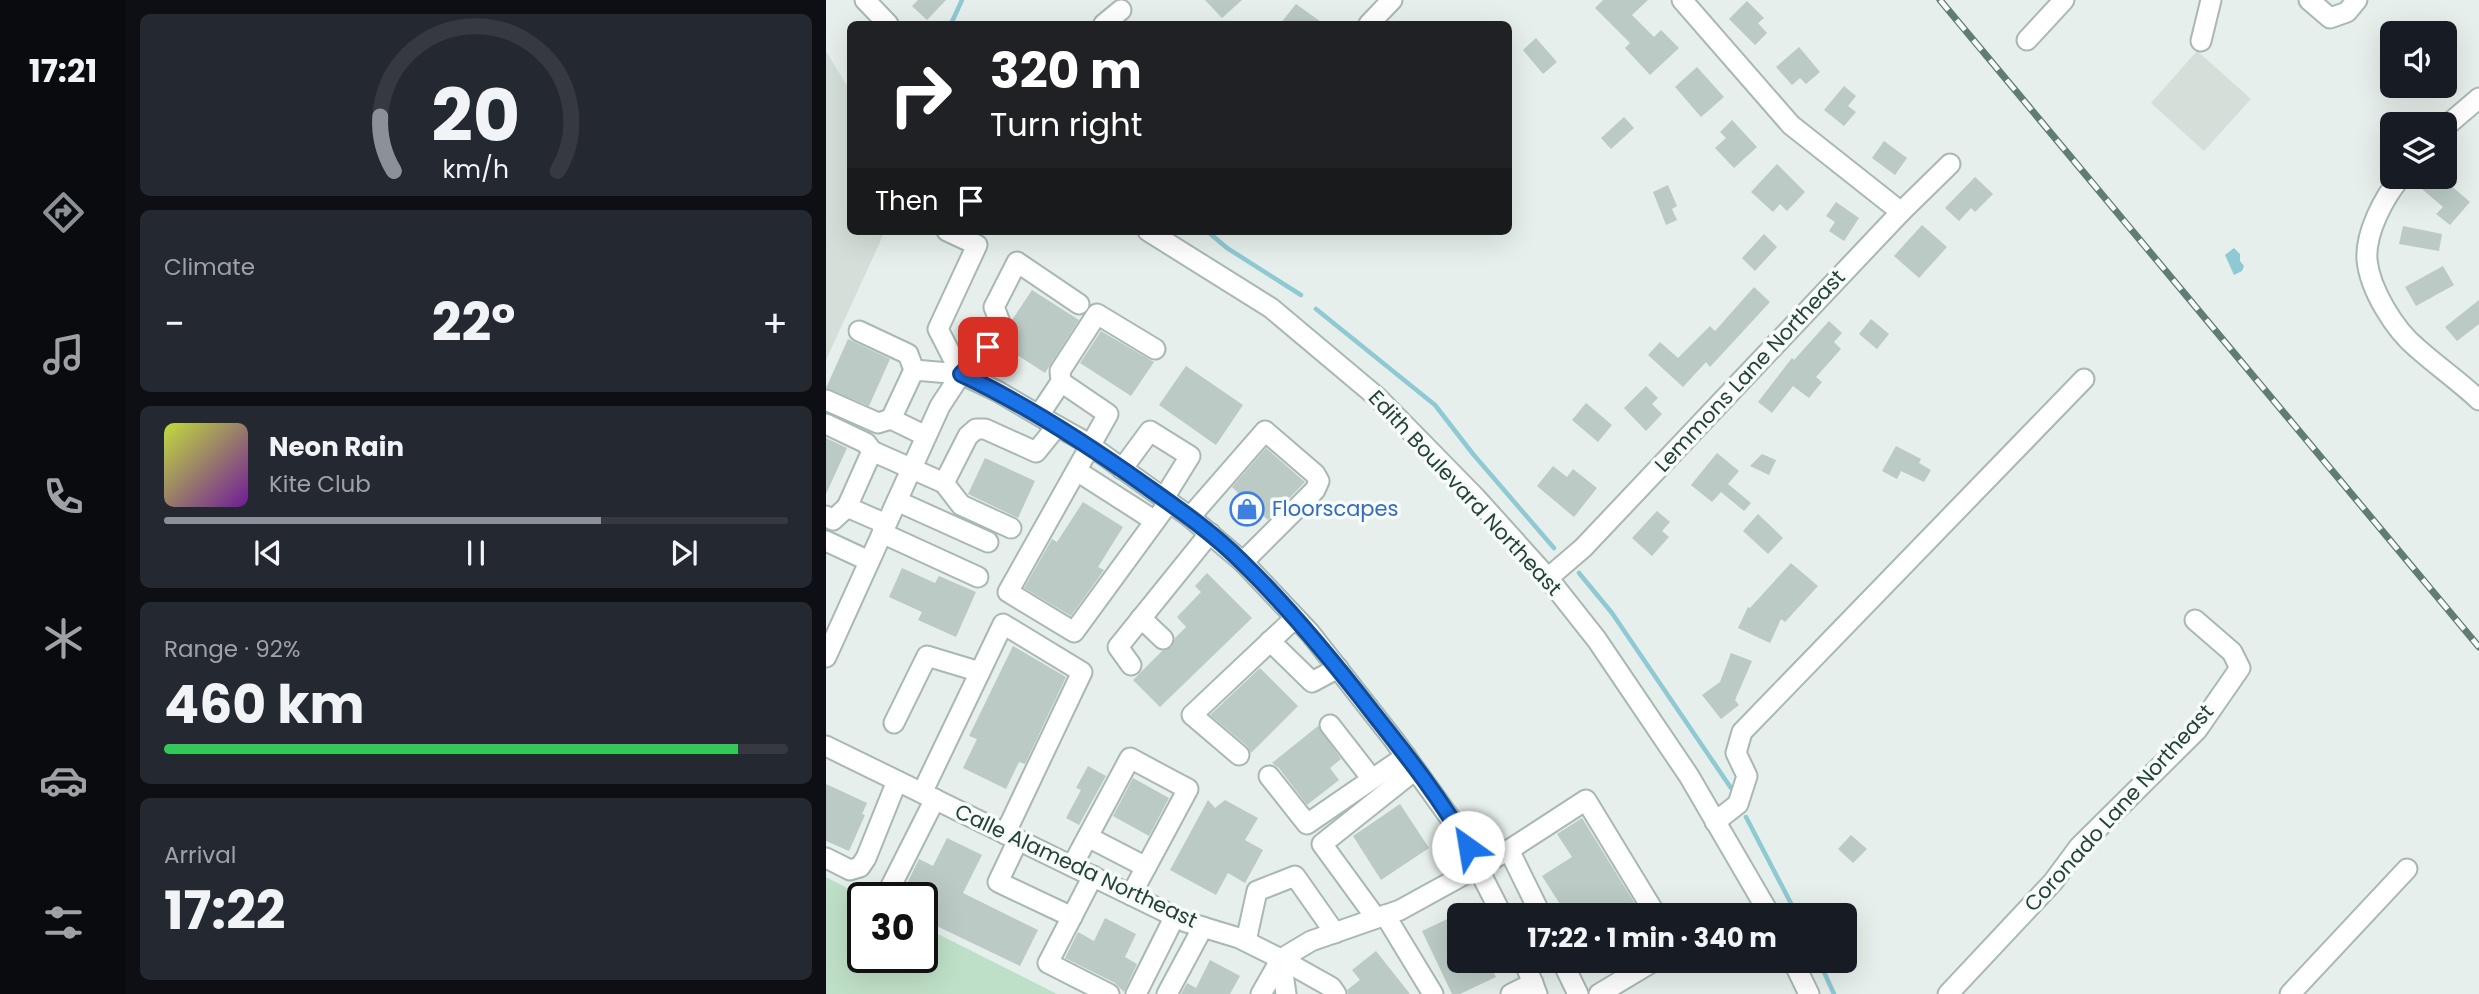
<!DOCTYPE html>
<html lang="en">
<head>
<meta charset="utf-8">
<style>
  :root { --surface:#171b24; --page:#242831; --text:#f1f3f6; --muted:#9ea1a6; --line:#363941; --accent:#8c9099 }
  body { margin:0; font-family:Poppins,sans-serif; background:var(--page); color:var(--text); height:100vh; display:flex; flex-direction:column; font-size:26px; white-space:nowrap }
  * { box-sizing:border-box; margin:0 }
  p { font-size:23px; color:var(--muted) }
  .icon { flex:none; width:38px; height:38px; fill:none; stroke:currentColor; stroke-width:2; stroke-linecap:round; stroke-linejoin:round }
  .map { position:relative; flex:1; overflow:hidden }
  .side { display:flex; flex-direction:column; gap:14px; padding:14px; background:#0d0f14; width:700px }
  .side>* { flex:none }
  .banner { position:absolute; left:21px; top:21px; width:665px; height:214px; border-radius:10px; box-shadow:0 7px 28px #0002; background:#202124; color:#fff; overflow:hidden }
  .tools { position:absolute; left:1554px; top:21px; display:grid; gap:14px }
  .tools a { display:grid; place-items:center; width:77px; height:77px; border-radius:10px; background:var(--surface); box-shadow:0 7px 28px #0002; font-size:35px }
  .speed { position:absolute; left:21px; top:882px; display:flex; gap:14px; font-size:35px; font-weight:700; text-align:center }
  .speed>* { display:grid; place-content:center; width:91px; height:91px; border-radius:50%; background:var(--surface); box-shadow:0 7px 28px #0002; line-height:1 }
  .speed .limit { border:4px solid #111; border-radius:10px; background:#fff; color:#111 }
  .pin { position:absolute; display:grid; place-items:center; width:60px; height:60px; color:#fff; margin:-30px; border-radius:14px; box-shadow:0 4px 10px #0006 }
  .me { position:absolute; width:77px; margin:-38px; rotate:328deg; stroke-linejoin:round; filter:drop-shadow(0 0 5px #0008) }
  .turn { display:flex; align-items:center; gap:24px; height:147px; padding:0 28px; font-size:32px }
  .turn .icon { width:91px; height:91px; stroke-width:2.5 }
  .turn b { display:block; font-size:49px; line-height:60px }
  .then { display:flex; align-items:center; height:66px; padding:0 28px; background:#0003; gap:14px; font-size:26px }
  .big { font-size:52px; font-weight:700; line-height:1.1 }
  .side .tile { flex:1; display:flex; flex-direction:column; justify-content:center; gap:10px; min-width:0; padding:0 24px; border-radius:10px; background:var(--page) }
  .side .dial { align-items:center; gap:0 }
  .dial svg { height:182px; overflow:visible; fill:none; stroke:var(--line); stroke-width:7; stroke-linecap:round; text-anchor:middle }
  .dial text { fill:var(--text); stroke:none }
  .song { display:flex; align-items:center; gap:21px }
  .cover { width:84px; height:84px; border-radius:10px; background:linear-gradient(135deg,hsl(70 70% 55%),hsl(280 70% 35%)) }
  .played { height:7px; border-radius:4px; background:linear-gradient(90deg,var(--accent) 70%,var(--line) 70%) }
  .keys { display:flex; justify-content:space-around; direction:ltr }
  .heat { display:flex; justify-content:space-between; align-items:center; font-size:38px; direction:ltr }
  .charge { height:10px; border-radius:5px; background:linear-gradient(90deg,#34c759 92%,var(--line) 0) }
  .trip { position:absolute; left:621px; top:903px; width:410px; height:70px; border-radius:10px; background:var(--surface); box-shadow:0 7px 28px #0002; font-weight:700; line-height:70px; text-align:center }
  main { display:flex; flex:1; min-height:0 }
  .tabs { display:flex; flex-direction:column; width:126px; justify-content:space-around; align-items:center; background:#090b0e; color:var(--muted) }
  .tabs .icon { width:49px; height:49px }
  .tabs .current { color:var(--accent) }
  .tabs b { font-size:32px; color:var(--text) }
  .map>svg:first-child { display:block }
</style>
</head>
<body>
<main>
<nav class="tabs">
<b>17:21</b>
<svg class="icon current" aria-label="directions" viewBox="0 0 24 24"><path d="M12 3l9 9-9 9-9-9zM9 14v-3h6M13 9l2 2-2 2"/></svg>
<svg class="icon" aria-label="music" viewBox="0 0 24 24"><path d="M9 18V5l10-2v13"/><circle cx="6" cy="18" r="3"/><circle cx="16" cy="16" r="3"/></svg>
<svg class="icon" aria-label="phone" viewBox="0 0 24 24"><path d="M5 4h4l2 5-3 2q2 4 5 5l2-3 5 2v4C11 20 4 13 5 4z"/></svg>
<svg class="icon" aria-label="climate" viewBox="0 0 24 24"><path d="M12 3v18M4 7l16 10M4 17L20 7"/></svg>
<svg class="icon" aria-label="car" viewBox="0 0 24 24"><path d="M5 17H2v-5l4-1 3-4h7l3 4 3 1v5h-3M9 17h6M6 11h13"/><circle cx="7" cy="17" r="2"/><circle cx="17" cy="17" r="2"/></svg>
<svg class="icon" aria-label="filters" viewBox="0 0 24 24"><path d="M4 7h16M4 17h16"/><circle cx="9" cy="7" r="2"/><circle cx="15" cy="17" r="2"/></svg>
</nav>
<section class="side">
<div class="tile dial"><svg viewBox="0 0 100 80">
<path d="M14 69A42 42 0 1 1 86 69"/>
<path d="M14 69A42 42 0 0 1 8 45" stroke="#8c9099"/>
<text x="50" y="56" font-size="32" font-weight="700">20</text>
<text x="50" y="72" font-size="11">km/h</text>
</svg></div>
<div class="tile"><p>Climate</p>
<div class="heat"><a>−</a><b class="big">22°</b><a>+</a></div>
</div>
<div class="tile">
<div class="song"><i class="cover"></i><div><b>Neon Rain</b><p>Kite Club</p></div></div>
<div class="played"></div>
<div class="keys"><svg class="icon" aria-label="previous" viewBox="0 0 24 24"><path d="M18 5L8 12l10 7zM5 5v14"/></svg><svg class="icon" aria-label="pause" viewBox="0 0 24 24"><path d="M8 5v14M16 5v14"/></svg><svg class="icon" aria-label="next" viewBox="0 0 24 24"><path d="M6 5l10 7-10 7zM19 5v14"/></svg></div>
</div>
<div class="tile"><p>Range · 92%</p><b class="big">460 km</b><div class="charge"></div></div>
<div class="tile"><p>Arrival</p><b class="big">17:22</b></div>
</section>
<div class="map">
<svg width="1653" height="994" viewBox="0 0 1653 994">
  <rect width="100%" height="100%" fill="#e6efeb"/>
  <g fill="#d4dfda">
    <polygon points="0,51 24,91 24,231 59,231 0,360"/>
    <polygon points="1371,51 1425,99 1378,151 1325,103"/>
  </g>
  <polygon fill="#bfe0c8" points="0,877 40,898 37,898 37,957 96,957 96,926 231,994 0,994"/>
  <polygon fill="#8ec9d4" points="1408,248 1414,254 1414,261 1418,266 1416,271 1408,275 1399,255"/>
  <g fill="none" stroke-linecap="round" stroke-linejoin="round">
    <g stroke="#8ec9d4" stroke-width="4.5">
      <polyline points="125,24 136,0"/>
      <polyline points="381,231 401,248 475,295"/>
      <polyline points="490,309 609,405 647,454 728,548"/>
      <polyline points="753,573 786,613 905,788"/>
      <polyline points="920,817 971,915"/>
      <polyline points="993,961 1008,994"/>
    </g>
  </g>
  <g fill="#bbcac4">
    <polygon points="92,0 120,0 101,20 86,6"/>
    <polygon points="379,0 416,0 396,18"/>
    <polygon points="777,0 822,0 806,15 828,37 835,30 853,48 824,75 799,48 804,43 769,8"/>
    <polygon points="921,1 938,18 932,23 941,33 929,45 903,19"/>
    <polygon points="470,4 498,24 454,24"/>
    <polygon points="710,38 731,62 717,74 697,50"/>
    <polygon points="973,47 994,72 980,84 974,78 966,85 950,67"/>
    <polygon points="871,67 898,97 875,117 849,87"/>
    <polygon points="1018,86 1030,96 1022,106 1030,112 1018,126 998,110"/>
    <polygon points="798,117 808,128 785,149 775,138"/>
    <polygon points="906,120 931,147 908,168 889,148 900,138 894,132"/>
    <polygon points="1058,141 1081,158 1069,175 1046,158"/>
    <polygon points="951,164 979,192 961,211 954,204 947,212 925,192"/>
    <polygon points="1149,177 1167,194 1149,212 1145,208 1133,221 1119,208"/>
    <polygon points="1606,177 1615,177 1644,202 1624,225 1610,214 1617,207 1596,189"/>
    <polygon points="842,185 851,206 846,209 851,220 840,225 827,192"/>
    <polygon points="1010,202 1033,218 1018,241 1003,231 1009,222 1000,216"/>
    <polygon points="1096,225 1121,247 1093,278 1068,256"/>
    <polygon points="1577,226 1616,234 1613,251 1573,244"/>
    <polygon points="938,234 951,247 929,271 916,258"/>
    <polygon points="1617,266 1628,285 1590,306 1579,287"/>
    <polygon points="928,287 944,302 884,367 880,362 857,387 822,355 834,342 852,358 884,326 889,331"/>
    <polygon points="206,290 253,320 219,373 177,346 189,326 186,320"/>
    <polygon points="1653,300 1653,324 1631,341 1619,327"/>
    <polygon points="1045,319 1063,334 1051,349 1033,334"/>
    <polygon points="1003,321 1016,333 1008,342 1015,349 990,377 996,382 983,398 967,386 946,413 932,402 966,358 968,360"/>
    <polygon points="275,331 328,362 305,396 254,363"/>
    <polygon points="22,339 64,359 43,406 0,388"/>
    <polygon points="360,366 417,405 390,445 333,405"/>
    <polygon points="820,386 832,398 826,404 836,414 820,431 798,408"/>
    <polygon points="760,403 786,425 772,442 746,420"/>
    <polygon points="0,438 21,448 0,494"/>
    <polygon points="1070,446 1095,459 1093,463 1105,470 1098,482 1075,471 1071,479 1056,471"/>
    <polygon points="440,448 479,482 442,520 431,510 422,521 407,507 416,497 406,487"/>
    <polygon points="891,453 913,471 902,484 925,503 918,511 895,492 886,502 865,485"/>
    <polygon points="936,454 950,460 943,475 924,466"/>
    <polygon points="159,458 209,481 192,518 142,494"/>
    <polygon points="727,466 741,477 747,469 771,488 748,517 711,486"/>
    <polygon points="257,502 297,527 272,567 278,570 245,616 198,588 226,539 231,542"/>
    <polygon points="831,511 844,522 836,531 843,537 826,556 806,538"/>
    <polygon points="932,514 957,538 942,554 917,531"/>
    <polygon points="965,563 992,586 959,622 955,619 944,643 912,628 922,607 924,608"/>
    <polygon points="76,568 109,583 113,576 150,592 130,637 92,620 96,612 63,597"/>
    <polygon points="381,573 426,618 334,707 307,680 336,651 346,647 349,638 360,627 351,617 375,592 369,586"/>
    <polygon points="187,646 240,677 199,764 193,762 180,789 137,768 151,739 143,736"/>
    <polygon points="905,653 926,661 909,700 913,705 895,719 876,695 894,682"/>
    <polygon points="434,668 472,706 425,753 421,746 384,715"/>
    <polygon points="492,726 515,759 504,768 513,780 481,805 453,768 446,763"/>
    <polygon points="262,766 280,776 253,825 240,818 255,790 250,788"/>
    <polygon points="307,778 343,798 323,836 287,816"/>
    <polygon points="0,784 41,803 36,814 39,815 23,851 0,841"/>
    <polygon points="382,800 389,808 399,800 432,818 419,840 437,850 419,883 402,873 390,895 344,870"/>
    <polygon points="574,804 603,848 555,880 527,836"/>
    <polygon points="756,818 816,915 741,915 716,876 746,857 731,834"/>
    <polygon points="1025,835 1041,849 1027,863 1012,849"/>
    <polygon points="121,838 156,855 137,893 212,930 194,966 96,919 96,898 74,898 93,859 107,866"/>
    <polygon points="634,913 634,961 662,961 670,977 634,994 626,994 596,931"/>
    <polygon points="279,918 310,934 299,957 311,964 298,992 289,983 239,958 252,932 268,941"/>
    <polygon points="550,951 584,994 522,994 521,990 534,980 526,970"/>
    <polygon points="384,960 414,976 404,994 355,994 361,983 370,988"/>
  </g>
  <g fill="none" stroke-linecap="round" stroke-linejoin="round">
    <defs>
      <g id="minor">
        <polyline points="39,0 62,24"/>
        <polyline points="856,0 965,125 1075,212"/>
        <polyline points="1483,0 1504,18 1521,12 1531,0"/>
        <polyline points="278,24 295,10"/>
        <polyline points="543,24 566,0"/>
        <polyline points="1201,40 1238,0"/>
        <polyline points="1375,41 1385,0"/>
        <polyline points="1619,127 1653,98"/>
        <path d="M1575,177C1558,197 1539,233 1541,260C1544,290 1569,330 1591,348C1611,366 1633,381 1653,400"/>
        <polyline points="121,231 151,245 112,329 135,374"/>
        <polyline points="322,231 445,308 551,397 650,498 722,578 771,640 863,776 944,915"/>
        <polyline points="33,331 82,354 88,370"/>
        <polyline points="235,382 282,414 182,592 248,632 343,502"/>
        <polyline points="0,400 52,423 65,419"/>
        <polyline points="213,415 235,382 234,371 271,314 329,349"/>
        <polyline points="0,424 40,443 46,451"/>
        <polyline points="100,436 65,419 88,370 135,374 171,391 231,426 258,441 364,517 417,562 484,633 568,740 632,829 676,915"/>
        <polyline points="296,469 324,431 364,456 338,498"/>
        <polyline points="251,471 329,521"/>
        <polyline points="118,483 135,505 185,528"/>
        <polyline points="71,501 162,542"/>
        <polyline points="0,516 7,520 21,507"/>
        <polyline points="364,517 439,431 489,474 493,481 489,490 417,562"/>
        <polyline points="60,524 21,507 46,451 118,483 142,436 150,429 159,429 210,452 231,426"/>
        <polyline points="56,533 152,577"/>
        <polyline points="0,541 43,561"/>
        <polyline points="722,578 757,548 1075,212 1124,164"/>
        <polyline points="315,618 337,639"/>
        <polyline points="444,641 486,682 512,668"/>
        <polyline points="0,657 114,406 135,374 162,347 175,325 168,307 191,262 253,304"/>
        <polyline points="305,665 292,647 384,533"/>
        <polyline points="68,723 101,656 154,672"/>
        <polyline points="504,725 546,779"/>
        <polyline points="0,746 360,922 413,938 455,959 485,941 574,910 683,850 760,800 830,915"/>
        <polyline points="413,755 366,715 469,618"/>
        <polyline points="443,776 481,824 580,756"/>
        <polyline points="96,793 177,624 256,672 179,834"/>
        <polyline points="889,822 912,804 921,776 910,753 916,732 1258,379"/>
        <polyline points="262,837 320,867"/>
        <polyline points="192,840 172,882 246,917"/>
        <polyline points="683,850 715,915"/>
        <polyline points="0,858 24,870 34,867 40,858 71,781"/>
        <polyline points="246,866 304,758 362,789 305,895"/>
        <polyline points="267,876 222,963 283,994"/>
        <polyline points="63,890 109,799"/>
        <polyline points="559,915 607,994"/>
        <polyline points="550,918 496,844 589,770"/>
        <polyline points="420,941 431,891 469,876 509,933"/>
        <polyline points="455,959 505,987 510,994"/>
        <polyline points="455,959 460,994"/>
        <polyline points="698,961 711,994"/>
        <polyline points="736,961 752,994"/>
        <polyline points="967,961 983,994"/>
        <polyline points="310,994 349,916"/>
        <polyline points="341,994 377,927"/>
        <polyline points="435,994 455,959"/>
        <polyline points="685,994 707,983"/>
        <polyline points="773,994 828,961"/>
        <polyline points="1122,994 1227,882 1253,847 1371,730 1414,668 1406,652 1369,620"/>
        <polyline points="1464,994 1581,869"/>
      </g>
    </defs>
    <use href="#minor" stroke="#a8b8b2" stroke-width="23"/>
    <use href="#minor" stroke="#fff" stroke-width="19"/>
    <defs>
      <polyline id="rail" points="1114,0 1653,647"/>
    </defs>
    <use href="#rail" stroke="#5f7d75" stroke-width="7"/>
    <use href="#rail" stroke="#f7fbf9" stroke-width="4.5" stroke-dasharray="13" stroke-linecap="butt"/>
  </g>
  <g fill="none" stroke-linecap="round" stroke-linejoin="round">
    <defs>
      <path id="route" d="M162,347L135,374C201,405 261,444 320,486C354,510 387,533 416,562C464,609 506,660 547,713C581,756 616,800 642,847"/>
    </defs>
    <use href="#route" stroke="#114b97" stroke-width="18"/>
    <use href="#route" stroke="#1a73e8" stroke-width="12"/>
  </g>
  <defs>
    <symbol id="shop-ring" viewBox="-11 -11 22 22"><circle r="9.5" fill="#f7fbf9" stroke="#3f7fe0" stroke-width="1.5"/><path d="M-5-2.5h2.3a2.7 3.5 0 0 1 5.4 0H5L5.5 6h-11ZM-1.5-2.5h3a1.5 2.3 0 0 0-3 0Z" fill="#3f7fe0"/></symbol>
  </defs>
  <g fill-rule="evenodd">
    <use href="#shop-ring" x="402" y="490" width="38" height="38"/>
  </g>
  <g text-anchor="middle" stroke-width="7" stroke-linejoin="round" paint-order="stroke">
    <g font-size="21" fill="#24423a" stroke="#f7fbf9">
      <text transform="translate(924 371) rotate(-47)" y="7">Lemmons Lane Northeast</text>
      <text transform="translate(639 493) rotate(47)" y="7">Edith Boulevard Northeast</text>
      <text transform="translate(1293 808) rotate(-48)" y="7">Coronado Lane Northeast</text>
      <text transform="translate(250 866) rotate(25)" y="7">Calle Alameda Northeast</text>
    </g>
    <g font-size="21" fill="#366cbe" stroke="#f7fbf9" text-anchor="start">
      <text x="446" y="516">Floorscapes</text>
    </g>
  </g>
</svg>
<div class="tools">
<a><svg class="icon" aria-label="sound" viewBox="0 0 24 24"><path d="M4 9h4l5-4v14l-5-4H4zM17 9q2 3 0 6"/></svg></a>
<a><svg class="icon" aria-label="layers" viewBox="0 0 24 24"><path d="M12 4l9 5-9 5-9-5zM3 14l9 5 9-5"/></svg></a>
</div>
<div class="speed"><div class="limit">30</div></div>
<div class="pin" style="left:162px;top:347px;background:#d93025"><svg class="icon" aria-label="arrive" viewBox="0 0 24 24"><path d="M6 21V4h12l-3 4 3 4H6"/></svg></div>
<svg class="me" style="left:642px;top:847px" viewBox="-20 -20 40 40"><circle r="19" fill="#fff"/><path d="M0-13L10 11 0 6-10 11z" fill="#1a73e8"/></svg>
<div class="trip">17:22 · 1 min · 340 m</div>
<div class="banner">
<div class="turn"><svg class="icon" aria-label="right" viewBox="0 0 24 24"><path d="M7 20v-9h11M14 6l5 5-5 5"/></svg><div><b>320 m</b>Turn right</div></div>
<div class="then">Then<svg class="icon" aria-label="arrive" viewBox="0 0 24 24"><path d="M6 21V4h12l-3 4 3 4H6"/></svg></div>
</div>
</div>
</main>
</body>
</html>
